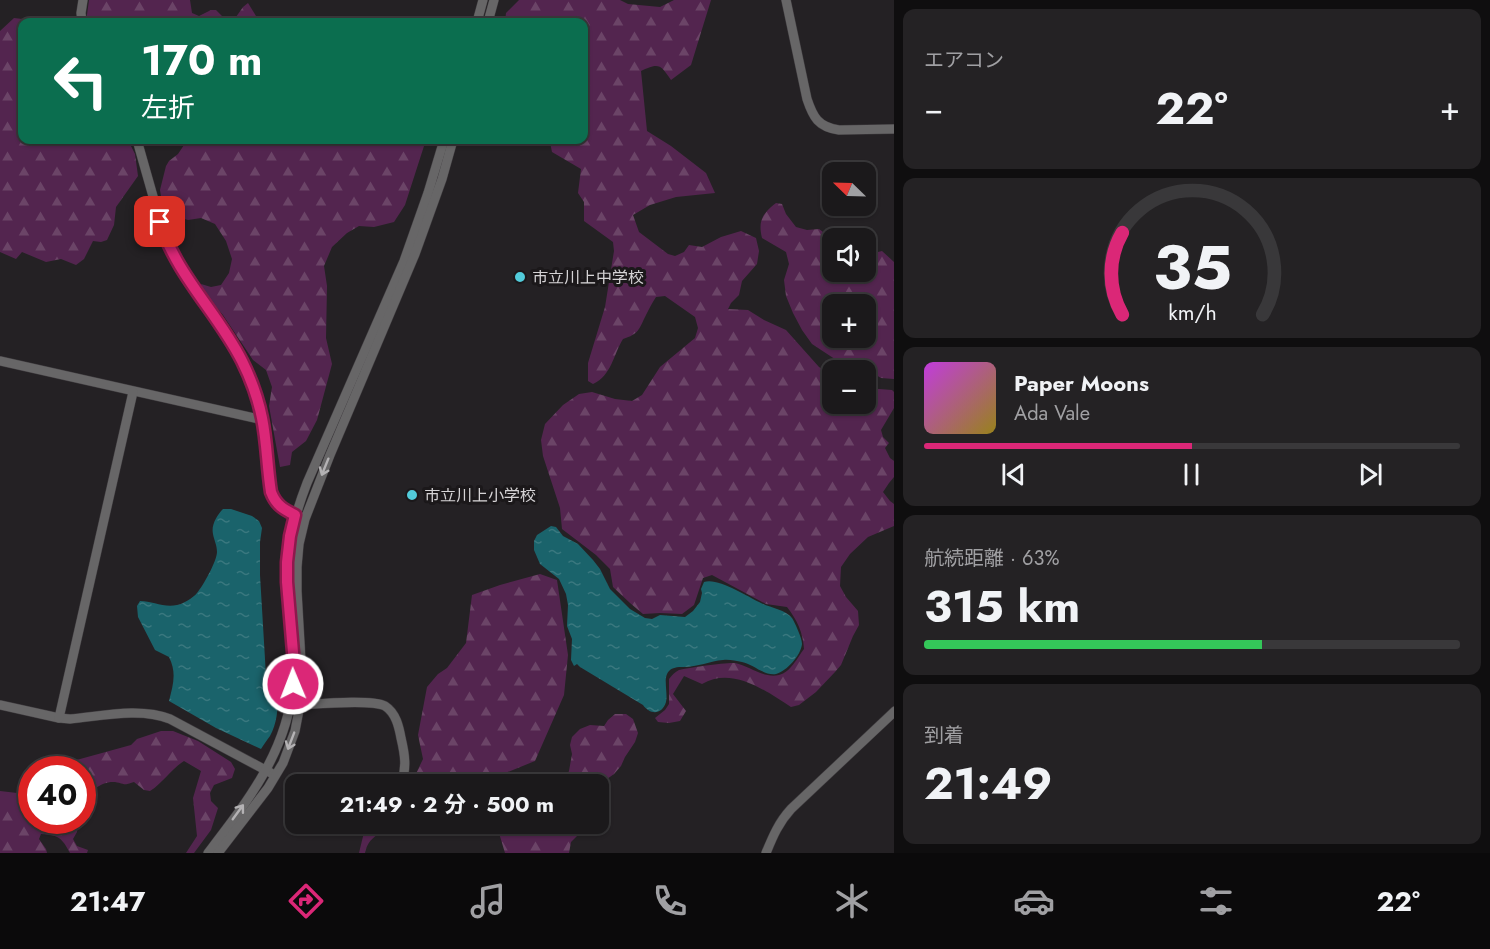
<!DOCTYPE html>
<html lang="ja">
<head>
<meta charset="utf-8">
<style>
  :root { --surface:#1b191b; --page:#242224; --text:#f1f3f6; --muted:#a0a0a3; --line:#39383a; --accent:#db2777 }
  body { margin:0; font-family:Jost,"Noto Sans JP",sans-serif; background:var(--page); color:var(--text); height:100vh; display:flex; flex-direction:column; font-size:22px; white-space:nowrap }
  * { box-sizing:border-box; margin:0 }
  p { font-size:20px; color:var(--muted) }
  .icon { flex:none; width:33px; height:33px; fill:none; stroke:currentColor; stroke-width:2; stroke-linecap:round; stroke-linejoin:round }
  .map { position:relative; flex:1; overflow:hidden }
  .details { display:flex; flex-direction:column; gap:9px; padding:9px; background:#0f0e0f; width:596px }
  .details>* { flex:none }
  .banner { position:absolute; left:18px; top:18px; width:570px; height:126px; border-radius:12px; box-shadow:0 2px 4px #0004,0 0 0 2px var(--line); background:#0b6e4f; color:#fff; overflow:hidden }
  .needle { width:39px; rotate:293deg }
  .fabs { position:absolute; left:822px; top:162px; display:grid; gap:12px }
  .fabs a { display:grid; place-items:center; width:54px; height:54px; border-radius:12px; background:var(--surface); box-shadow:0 2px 4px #0004,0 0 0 2px var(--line); font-size:30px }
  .speed { position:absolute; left:18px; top:756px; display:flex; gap:12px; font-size:30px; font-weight:700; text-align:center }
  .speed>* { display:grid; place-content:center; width:78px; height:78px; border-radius:50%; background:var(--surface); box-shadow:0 2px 4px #0004,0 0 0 2px var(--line); line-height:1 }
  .speed .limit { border:9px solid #d22; background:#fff; color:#111 }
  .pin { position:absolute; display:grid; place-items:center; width:51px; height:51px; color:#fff; margin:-26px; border-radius:12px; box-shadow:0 3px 9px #0006 }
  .me { position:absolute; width:66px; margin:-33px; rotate:359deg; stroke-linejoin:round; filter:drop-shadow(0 0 4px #0008) }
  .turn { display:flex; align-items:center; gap:21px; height:126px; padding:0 24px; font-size:27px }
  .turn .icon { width:78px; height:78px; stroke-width:2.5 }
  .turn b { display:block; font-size:42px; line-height:51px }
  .big { font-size:45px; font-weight:700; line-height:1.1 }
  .details .tile { flex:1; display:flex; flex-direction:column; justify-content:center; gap:9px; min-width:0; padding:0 21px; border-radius:12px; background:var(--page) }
  .details .dial { align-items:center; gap:0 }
  .dial svg { height:156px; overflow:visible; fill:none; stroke:var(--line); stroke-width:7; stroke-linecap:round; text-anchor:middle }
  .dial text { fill:var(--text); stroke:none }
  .song { display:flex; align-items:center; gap:18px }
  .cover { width:72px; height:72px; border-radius:9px; background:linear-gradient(135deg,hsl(290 70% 55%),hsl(50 70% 35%)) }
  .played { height:6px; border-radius:3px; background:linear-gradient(90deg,var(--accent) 50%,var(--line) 50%) }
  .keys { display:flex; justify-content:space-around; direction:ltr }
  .heat { display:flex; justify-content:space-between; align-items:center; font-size:33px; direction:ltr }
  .charge { height:9px; border-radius:4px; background:linear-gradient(90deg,#34c759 63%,var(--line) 0) }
  .trip { position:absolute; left:285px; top:774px; width:324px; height:60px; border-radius:12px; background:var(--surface); box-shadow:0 2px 4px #0004,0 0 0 2px var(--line); font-weight:700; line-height:60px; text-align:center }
  .menu { display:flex; height:96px; justify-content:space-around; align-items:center; background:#0b0a0b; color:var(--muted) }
  .menu .icon { width:42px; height:42px }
  .menu .selected { color:var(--accent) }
  .menu b { font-size:27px; color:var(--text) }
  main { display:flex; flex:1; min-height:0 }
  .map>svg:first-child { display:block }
</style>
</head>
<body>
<main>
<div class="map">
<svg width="895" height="853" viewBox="0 0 895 853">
  <defs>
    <pattern id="forest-firs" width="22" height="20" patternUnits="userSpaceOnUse" patternTransform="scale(1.5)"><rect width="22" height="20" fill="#53254f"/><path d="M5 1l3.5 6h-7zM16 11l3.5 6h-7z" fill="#6b4467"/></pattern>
    <pattern id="water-ripples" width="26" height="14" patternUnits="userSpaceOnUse" patternTransform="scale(1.5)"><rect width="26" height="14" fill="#1a636b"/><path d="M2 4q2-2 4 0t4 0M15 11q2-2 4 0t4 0" fill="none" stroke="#3a787f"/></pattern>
  </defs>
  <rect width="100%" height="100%" fill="#242124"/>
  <g fill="url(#forest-firs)" fill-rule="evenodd">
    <polygon points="89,0 190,0 192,13 199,16 211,10 216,10 225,19 236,17 243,7 248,3 259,21 86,22"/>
    <path d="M519,0H620L628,4L660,7L674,0H711L691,65L671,80C660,64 659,63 641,71L647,131L671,146L706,173L715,193L676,197L650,205L633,215L639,232L668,254L675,256L684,252L689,245L702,247L721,237L741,231L756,238L759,251L757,264L742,281L739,295L731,303L728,309L748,310L764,320L786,330L819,367L832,375V404H866V388L892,390L894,392V408L881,430L883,437L889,443L885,448L890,458L894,461V477L889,483L883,492L890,501L894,504V526L868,537L850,554L841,567L840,586L846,597L858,611L859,625L853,636L841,665L835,672L816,692L799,705L791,707C766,691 732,666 702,684L684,676L673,694L686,711L680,721L669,723L658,722L655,718L665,710L669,704V679C672,675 675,672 679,670C685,668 729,662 735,663C750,666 764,679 779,675C791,672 797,658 804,649C803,632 797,620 787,607L766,604L712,575L703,578L694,605L682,614L660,613L643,614L630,603L613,587L610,569L596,555L562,529L560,508L543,456L541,440L545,424L563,405L579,394L592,392L615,399L632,401L642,395L660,367L695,338L698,328L695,317L665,296L656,297C652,303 649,309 646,315C639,329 639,334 623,339C613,355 612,375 593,384L588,381V363L605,307L614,251L613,242L584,221V202L578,193L581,169L552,152L550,142L543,140H584V22H505L506,13Z"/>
    <polygon points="14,18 31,20 34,22 22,22 22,140 128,140 135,154 138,176 116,207 114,225 107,240 101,242 93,241 84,259 76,265 61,259 46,262 22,252 16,259 0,252 0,31"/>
    <polygon points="201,140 408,140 409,142 418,146 424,146 405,205 394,222 374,227 359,226 347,233 332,247 324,266 327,286 326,338 332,364 317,420 306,441 292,452 290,465 280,467 269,406 272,387 266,370 253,360 223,315 205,294 201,284 211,287 221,285 229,273 232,259 226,241 215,224 201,218 188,220 171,215 163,208 160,190 166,166 169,161 178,154 184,145"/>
    <path d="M776,203L782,204L786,214L796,227L807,230L819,229L831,238H848H832V272H866V255L882,251L894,262V379L881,378L868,370L850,369L812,344L802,330L793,313L786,296L784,280L789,264L786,252L762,238C758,221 762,214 776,203ZM832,304H866V338H832Z"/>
    <polygon points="540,574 557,580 568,655 564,695 535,761 478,784 411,784 423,759 418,735 427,687 438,674 447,668 466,643 472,595 500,585"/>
    <polygon points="615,714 626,714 633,719 638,733 635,742 625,757 621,766 614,774 607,779 599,806 598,784 563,784 569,771 572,754 570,745 572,737 580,729 590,725 604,726 608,720"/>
    <path d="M161,731H173L198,741L231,762L235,769L232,778L214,785L210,793L211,801L218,808L211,830L194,853H186L197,836L193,798L201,771L184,761C171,769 163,783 150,791L144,790L134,782C122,786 126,784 115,782C101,781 88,792 83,803L82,770L51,769L62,764L131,745L137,739Z"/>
    <path d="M31,784L32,820H73L78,822L77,832L73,839L77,846L88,850L87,853H70C62,838 59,835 41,834L39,839L46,849L47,853H0V791L17,793Z"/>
    <path d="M366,824H372L371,828L377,835C370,840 367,844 365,853H359Z"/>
    <polygon points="505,824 589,824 571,842 569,853 505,853 499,833"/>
  </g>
  <g fill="url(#water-ripples)">
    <path d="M223,509H231L252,516L259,521L262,528L260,542V575L266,676L272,689L278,695C278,708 277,724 270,736C267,740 264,744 261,749L216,728L169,701C173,685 177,673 169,657L155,650L138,617L137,606L140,601C152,601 164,608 177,605C183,604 193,598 197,593C203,586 217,561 217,552C217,545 214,540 213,534C211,525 217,515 223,509Z"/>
    <path d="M551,526L556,527L563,536L578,544L593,560L600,569L610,589L630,609L645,618L652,619L660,615L685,617L693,611L700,602L702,593L701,589L704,582C717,577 747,596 759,602C769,608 785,609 792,618C795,623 802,638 802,644C801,655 787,671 776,674C764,676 753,664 742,662C736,661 729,659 723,660C710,661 698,667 683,667C657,666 669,689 666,702C662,715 650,715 643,705L580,667L577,664L574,666L571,660L572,639L567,626L568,605L566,594L559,579L540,564L534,550V541L537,535Z"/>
  </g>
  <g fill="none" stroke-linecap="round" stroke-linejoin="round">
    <defs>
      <g id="minor">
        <path d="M786,0L807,99C813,117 818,127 839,130L895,129"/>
        <polyline points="82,22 81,13 83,0"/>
        <polyline points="477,22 483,0"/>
        <polyline points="488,22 494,0"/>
        <path d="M137,140L164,235L171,252L182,270L232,344L242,360L255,391L263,420L271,491C277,506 286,511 301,517"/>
        <polyline points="0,361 263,420"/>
        <path d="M0,705L59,718L70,719C102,716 140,707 170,719L271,773"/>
        <path d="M300,705C318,704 371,699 385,706C396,713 399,727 401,738C405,755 407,768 401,784"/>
        <polyline points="59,718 133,392"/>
        <path d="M208,853C247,802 287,752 293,685C297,644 285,603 287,562C289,534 297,509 307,483L404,261L428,193L444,140"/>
        <polyline points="218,853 268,788 283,763 295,731 300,705 302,678 297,591 297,567 299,544 305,519 330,455 415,254 442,179 453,140"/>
        <path d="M766,853C773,836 779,822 791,809L895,711"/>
      </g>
    </defs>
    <use href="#minor" stroke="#403d40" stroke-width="10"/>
    <use href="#minor" stroke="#676667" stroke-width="9"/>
  </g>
  <defs><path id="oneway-shaft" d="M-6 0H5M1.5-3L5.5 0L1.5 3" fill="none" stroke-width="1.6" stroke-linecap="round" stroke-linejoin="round" transform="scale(1.5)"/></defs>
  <g stroke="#b4b2b4">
    <use href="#oneway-shaft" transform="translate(325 467) rotate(112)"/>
    <use href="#oneway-shaft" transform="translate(291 741) rotate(111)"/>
    <use href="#oneway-shaft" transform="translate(238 812) rotate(-54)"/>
  </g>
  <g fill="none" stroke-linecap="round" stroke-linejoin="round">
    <defs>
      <path id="route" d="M160,222C176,275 218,313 242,361C251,379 258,398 262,418C267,442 267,467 271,492C276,505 283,509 295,515L290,536L287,562V582L294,664L293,684"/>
    </defs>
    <use href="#route" stroke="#8e194d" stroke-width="15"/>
    <use href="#route" stroke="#db2777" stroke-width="10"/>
  </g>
  <g fill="#52cbda" stroke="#1b181a" stroke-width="2">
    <circle cx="520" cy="277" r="6"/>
    <circle cx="412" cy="495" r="6"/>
  </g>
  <g text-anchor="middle" stroke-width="6" stroke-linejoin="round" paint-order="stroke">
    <g font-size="16" fill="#d5d3d5" stroke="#1b181a" text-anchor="start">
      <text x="532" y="283">市立川上中学校</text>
      <text x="424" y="501">市立川上小学校</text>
    </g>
  </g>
</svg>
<div class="fabs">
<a><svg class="needle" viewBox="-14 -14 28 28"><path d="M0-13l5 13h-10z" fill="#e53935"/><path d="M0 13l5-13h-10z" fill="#a0a0a3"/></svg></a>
<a><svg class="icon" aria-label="sound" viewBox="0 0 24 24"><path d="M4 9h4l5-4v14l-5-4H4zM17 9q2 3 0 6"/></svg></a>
<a>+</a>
<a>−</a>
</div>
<div class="speed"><div class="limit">40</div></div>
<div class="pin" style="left:160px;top:222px;background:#d93025"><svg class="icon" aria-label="arrive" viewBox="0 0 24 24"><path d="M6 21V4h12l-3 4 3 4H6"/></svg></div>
<svg class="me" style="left:293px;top:684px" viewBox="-20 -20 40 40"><circle r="17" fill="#db2777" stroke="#fff" stroke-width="3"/><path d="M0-11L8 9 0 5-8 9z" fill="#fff"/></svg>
<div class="trip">21:49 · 2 分 · 500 m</div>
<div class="banner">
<div class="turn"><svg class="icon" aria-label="left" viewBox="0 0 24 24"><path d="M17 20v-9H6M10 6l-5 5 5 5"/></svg><div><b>170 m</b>左折</div></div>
</div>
</div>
<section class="details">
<div class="tile"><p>エアコン</p>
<div class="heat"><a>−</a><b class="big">22°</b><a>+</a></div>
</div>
<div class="tile dial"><svg viewBox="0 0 100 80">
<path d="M14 69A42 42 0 1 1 86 69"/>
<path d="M14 69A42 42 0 0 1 14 27" stroke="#db2777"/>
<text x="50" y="56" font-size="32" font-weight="700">35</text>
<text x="50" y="72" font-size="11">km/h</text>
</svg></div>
<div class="tile">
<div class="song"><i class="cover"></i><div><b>Paper Moons</b><p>Ada Vale</p></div></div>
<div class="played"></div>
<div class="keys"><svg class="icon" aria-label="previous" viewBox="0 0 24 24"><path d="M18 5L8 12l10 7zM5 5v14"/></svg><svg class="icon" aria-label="pause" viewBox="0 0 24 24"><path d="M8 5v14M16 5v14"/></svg><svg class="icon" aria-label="next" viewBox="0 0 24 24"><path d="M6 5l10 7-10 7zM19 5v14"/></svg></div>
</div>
<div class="tile"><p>航続距離 · 63%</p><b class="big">315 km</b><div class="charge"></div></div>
<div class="tile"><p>到着</p><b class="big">21:49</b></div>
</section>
</main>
<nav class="menu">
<b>21:47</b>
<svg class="icon selected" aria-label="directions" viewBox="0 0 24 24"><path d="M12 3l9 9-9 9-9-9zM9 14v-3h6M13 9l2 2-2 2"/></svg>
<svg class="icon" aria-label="music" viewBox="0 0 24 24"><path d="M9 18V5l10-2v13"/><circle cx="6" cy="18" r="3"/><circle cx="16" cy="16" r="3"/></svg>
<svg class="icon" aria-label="phone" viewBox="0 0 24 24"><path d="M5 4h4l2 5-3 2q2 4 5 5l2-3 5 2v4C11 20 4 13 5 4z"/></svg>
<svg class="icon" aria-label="climate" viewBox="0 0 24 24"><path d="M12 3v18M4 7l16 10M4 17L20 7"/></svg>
<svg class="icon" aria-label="car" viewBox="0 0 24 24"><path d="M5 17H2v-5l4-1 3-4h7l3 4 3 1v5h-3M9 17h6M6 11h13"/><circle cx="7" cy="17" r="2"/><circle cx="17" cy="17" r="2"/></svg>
<svg class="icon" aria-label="filters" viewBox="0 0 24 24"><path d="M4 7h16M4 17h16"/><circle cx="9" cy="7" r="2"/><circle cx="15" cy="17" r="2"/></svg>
<b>22°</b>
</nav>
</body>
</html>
